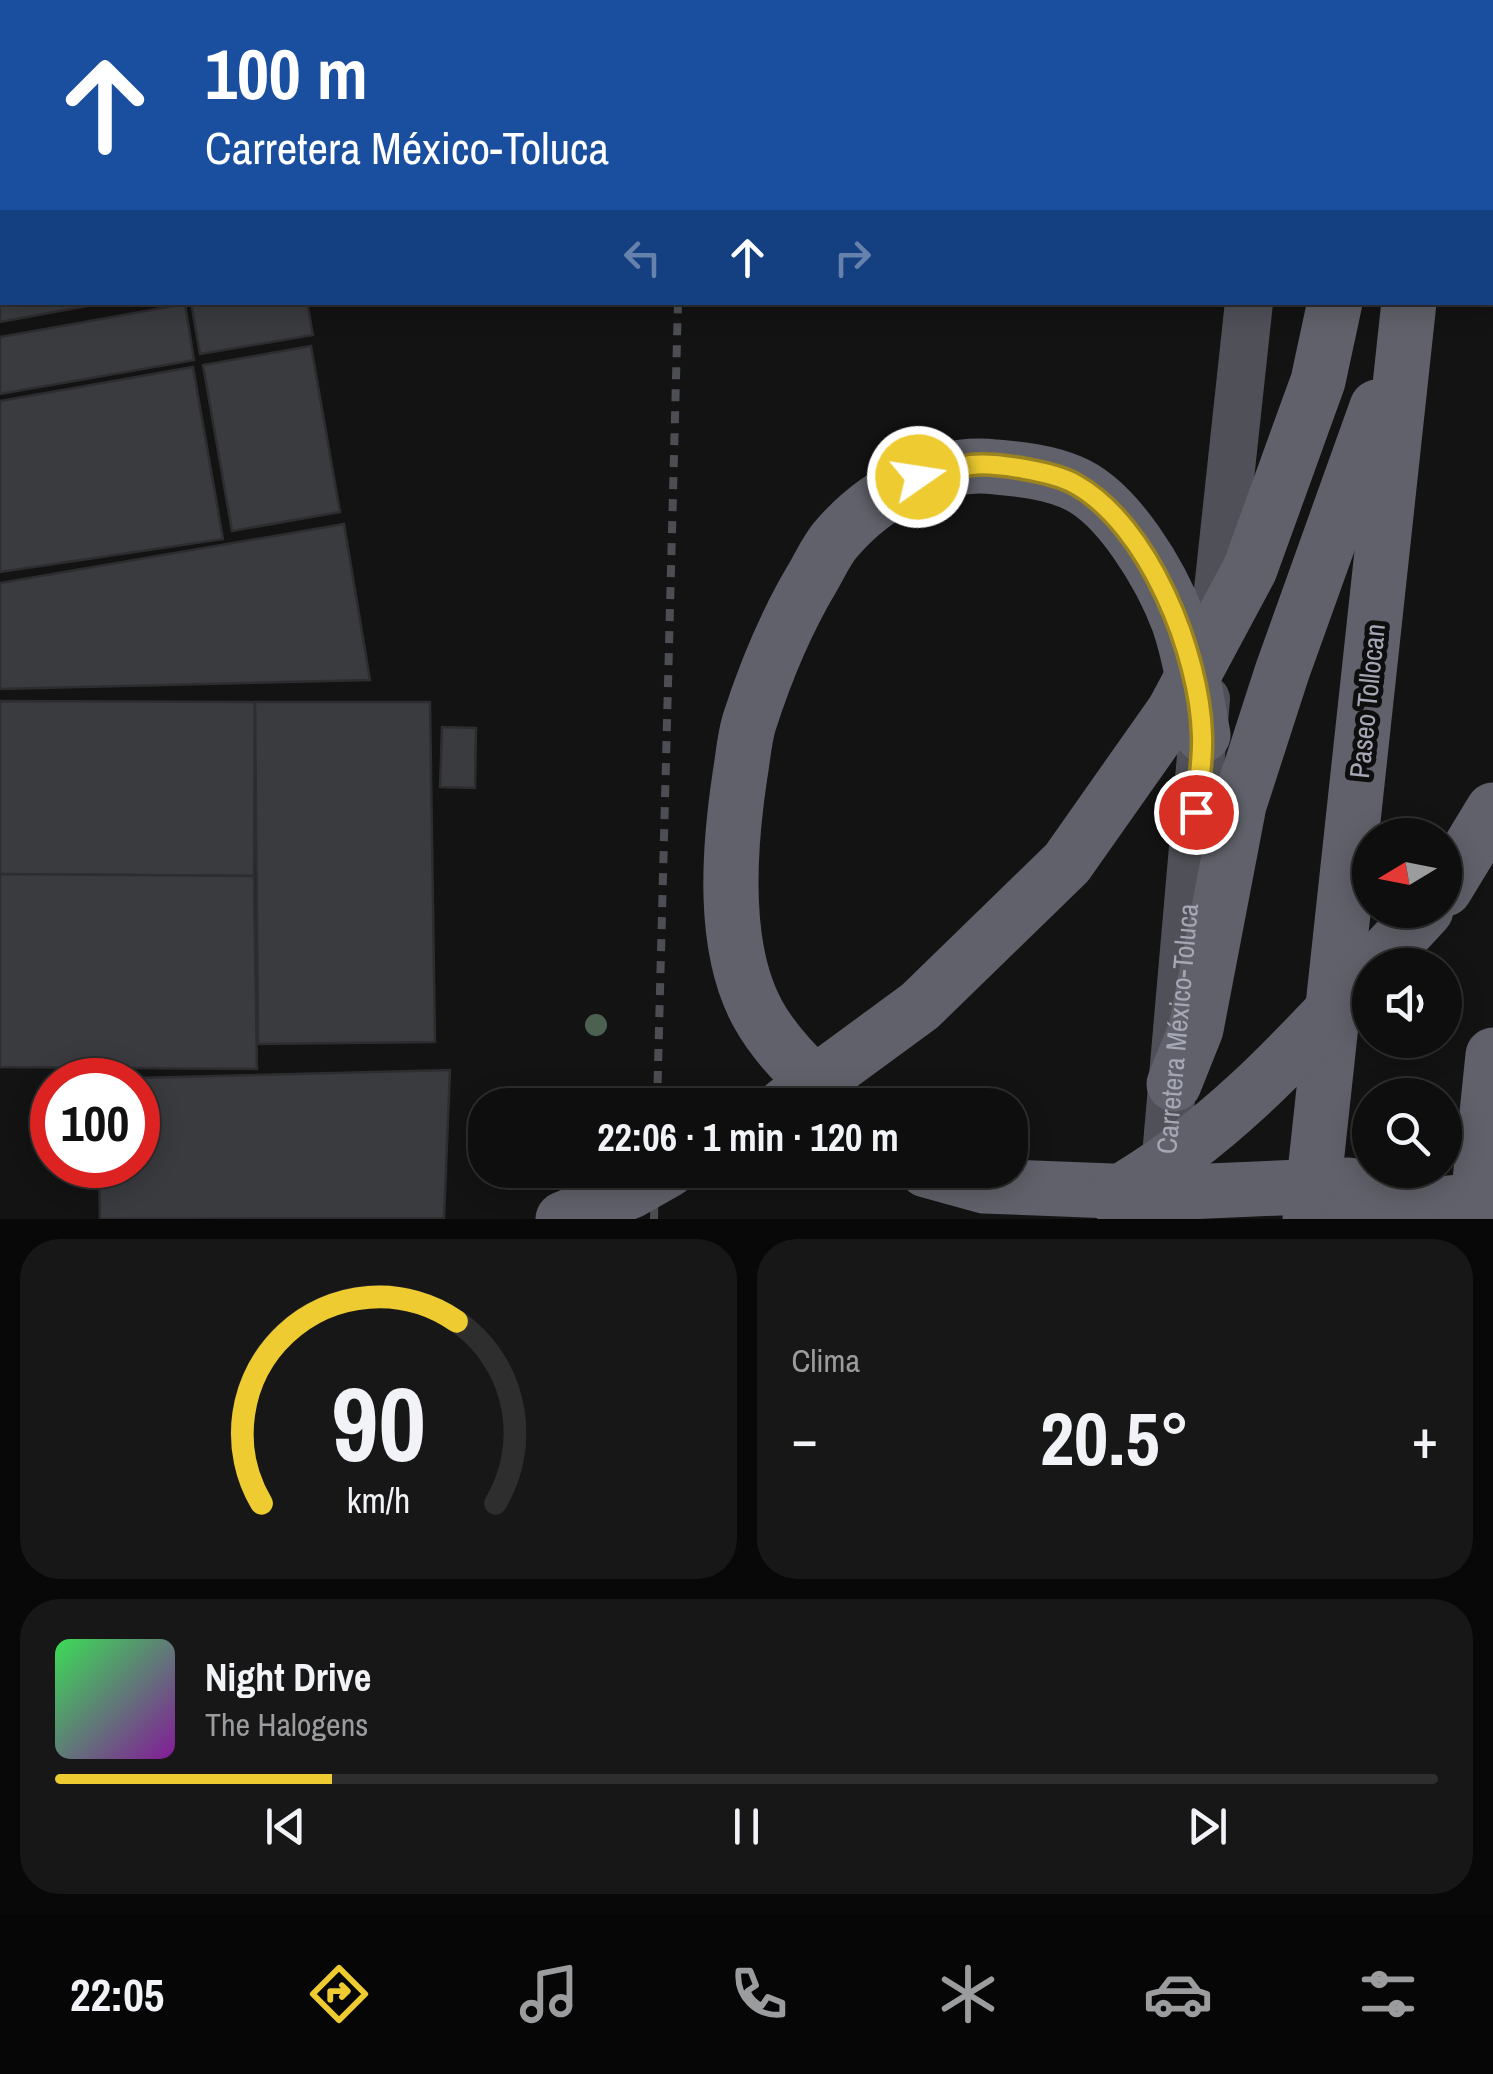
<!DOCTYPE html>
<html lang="es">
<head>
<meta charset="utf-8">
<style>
  :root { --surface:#0e0e0f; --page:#171718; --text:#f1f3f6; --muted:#9b9c9e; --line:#2e2e2f; --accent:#eecb31 }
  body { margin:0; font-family:"Archivo Narrow",sans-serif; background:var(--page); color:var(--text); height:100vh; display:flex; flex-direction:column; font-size:38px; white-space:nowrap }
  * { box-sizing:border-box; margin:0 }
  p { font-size:32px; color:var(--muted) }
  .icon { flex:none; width:55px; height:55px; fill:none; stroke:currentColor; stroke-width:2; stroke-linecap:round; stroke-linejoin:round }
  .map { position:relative; height:1219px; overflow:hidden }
  .sheet { display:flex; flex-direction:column; gap:20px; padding:20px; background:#080808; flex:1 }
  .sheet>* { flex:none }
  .guide { position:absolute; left:0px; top:0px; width:1495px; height:305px; box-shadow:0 5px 25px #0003,0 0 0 2px var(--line); background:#1a4fa0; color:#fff; overflow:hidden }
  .needle { width:65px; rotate:260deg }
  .controls { position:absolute; left:1352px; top:818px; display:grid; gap:20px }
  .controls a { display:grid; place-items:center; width:110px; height:110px; border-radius:50%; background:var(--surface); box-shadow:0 5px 25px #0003,0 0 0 2px var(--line); font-size:50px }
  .speed { position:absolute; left:30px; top:1058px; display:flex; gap:20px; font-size:50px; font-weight:700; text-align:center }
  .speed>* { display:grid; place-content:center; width:130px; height:130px; border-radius:50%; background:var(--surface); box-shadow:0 5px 25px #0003,0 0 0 2px var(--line); line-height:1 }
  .speed .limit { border:15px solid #d22; background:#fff; color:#111 }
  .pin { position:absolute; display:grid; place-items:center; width:85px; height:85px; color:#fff; margin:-42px; border:5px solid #fff; border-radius:50%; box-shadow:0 2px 10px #0007 }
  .me { position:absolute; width:110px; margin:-55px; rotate:77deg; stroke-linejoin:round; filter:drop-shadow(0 0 8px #0008) }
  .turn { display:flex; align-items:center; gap:35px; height:210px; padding:0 40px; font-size:45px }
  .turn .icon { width:130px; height:130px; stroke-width:2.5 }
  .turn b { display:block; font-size:70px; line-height:85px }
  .lanes { display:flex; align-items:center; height:95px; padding:0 40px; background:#0003; justify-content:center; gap:50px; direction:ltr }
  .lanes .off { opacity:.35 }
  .big { font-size:75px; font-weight:700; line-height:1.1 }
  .sheet .widget { flex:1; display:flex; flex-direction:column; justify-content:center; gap:15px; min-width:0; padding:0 35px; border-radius:40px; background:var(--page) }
  .sheet .dial { align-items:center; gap:0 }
  .dial svg { height:260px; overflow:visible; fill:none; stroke:var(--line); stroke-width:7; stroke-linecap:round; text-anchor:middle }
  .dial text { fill:var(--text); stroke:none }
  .song { display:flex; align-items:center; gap:30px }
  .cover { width:120px; height:120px; border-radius:15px; background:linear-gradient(135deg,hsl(130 70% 55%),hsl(290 70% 35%)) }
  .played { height:10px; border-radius:5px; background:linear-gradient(90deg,var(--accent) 20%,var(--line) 20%) }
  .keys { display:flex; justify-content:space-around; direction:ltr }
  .heat { display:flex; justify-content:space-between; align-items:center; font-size:55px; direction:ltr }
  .sheet .tiles { flex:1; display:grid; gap:20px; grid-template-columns:1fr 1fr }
  .widget:last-child { grid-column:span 2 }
  .trip { position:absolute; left:468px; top:1088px; width:560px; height:100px; border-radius:40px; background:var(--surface); box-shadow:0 5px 25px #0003,0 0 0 2px var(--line); font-weight:700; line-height:100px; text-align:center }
  .tab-bar { display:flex; height:160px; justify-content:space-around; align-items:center; background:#060606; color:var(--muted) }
  .tab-bar .icon { width:70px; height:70px }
  .tab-bar .active { color:var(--accent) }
  .tab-bar b { font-size:45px; color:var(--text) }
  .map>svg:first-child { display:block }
</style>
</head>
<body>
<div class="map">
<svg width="1493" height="1219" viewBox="0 0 1493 1219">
  <rect width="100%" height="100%" fill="#131314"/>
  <g fill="#3a3b3f" stroke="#2d2d30" stroke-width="2.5">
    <polygon points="0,0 580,0 581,2 2,2 0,179"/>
    <polygon points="0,241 2,241 2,302 109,302 0,322"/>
    <polygon points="191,302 307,302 313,335 200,354"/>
    <polygon points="185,304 194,360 0,394 0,337"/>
    <polygon points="311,346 340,512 232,531 203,365"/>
    <polygon points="193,367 223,539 0,572 0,401"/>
    <polygon points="344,524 370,680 0,689 0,583"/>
    <polygon points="0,701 255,702 254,876 0,874"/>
    <polygon points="255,702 430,702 435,1042 258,1044"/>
    <polygon points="442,727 476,728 475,788 440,787"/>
    <polygon points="0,874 254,876 257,1069 0,1067"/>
    <polygon points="450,1070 444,1218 100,1219 99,1165 138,1165 138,1080 97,1079"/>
  </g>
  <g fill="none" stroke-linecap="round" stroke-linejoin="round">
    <g stroke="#505158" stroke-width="48">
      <polyline points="1281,2 1282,0"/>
      <polyline points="1214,627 1249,302"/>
      <path id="s1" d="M1163,1190L1206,699"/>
    </g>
    <g stroke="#60616a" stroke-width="55">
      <polyline points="1377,2 1378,0"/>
      <polyline points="1438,2 1438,0"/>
      <polyline points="1445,889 1493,810"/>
      <polyline points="1375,965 1426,910"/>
      <polyline points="1174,1084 1196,1029 1239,805 1282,672 1377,407"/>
      <path d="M838,1105C810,1078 777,1049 758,1014C721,947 729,848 740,775C743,758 744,740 749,723C765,673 786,622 813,577C820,565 827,549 837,538C876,493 936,460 996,467C1021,469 1048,472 1071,482C1118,501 1162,577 1179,623C1191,659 1196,697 1203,735"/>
      <polyline points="1310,1219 1409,302"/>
      <polyline points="1476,1219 1493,1055"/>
    </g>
    <g stroke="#4d4e54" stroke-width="8" stroke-dasharray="12 10" stroke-linecap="butt">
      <polyline points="686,2 686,0"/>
      <polyline points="657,1105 678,302"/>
      <polyline points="654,1219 655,1170"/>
    </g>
    <g stroke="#60616a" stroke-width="55">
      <polyline points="785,1105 920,1006 1067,863 1174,711 1250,569 1318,381 1335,302"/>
      <polyline points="926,1170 984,1186 1163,1193 1349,1185 1390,1207"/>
      <path d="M1113,1196C1213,1140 1293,1054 1370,970"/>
      <polyline points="1354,1212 1493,1199"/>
      <polyline points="563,1219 631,1191 668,1170"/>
    </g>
  </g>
  <circle fill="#4d6151" cx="596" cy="1025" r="11"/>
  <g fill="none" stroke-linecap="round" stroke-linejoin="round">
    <defs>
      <path id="route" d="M918,477C935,473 953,468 971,465C995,462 1054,472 1075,484C1149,525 1200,654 1202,736C1203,761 1198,787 1196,812"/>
    </defs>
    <use href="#route" stroke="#9b8420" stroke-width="25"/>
    <use href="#route" stroke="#eecb31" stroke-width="18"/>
  </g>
  <g text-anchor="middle" stroke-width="10" stroke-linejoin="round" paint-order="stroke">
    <g font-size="28" fill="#a5a7b5" stroke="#0e0e0f">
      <text transform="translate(1367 701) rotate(-84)" y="10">Paseo Tollocan</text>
      <text dy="10" stroke="none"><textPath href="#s1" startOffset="162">Carretera México-Toluca</textPath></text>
    </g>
  </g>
</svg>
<div class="controls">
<a><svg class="needle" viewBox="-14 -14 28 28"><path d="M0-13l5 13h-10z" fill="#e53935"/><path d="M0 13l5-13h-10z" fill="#9b9c9e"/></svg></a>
<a><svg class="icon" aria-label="sound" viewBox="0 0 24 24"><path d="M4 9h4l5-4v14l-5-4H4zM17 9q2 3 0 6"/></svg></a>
<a><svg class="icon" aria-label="search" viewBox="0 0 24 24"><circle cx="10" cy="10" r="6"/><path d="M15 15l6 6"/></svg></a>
</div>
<div class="speed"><div class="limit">100</div></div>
<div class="pin" style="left:1196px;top:812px;background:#d93025"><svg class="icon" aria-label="arrive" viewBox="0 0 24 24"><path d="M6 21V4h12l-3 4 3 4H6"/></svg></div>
<svg class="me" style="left:918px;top:477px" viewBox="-20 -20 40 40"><circle r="17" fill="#eecb31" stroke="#fff" stroke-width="3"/><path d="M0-11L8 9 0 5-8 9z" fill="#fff"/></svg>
<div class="trip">22:06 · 1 min · 120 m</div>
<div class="guide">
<div class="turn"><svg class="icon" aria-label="ahead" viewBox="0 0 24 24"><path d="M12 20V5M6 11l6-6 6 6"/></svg><div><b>100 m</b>Carretera México-Toluca</div></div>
<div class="lanes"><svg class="icon off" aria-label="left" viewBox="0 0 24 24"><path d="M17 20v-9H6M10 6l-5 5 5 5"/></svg><svg class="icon" aria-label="ahead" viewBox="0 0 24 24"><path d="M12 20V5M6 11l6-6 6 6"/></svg><svg class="icon off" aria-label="right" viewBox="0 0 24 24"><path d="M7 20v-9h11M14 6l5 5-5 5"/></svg></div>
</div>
</div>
<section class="sheet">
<div class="tiles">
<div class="widget dial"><svg viewBox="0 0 100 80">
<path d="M14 69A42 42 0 1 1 86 69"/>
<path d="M14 69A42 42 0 0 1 74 13" stroke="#eecb31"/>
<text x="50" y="56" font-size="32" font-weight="700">90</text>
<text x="50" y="72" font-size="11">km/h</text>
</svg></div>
<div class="widget"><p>Clima</p>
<div class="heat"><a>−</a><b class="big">20.5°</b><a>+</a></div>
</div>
<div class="widget">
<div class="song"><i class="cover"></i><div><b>Night Drive</b><p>The Halogens</p></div></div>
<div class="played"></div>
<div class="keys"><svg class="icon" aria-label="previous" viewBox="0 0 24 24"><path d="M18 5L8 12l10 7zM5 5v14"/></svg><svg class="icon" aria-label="pause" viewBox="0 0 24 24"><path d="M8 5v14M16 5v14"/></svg><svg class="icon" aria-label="next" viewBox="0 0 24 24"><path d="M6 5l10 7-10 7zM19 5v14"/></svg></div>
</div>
</div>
</section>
<nav class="tab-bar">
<b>22:05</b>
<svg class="icon active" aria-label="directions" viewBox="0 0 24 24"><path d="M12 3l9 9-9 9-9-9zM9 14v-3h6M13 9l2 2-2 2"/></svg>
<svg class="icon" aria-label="music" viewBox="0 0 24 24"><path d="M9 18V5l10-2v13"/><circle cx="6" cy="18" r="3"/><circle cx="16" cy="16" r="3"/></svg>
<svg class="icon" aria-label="phone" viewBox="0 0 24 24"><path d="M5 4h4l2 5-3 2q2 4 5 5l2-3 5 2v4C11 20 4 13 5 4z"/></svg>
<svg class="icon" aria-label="climate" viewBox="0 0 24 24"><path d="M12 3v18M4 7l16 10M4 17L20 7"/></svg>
<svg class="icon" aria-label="car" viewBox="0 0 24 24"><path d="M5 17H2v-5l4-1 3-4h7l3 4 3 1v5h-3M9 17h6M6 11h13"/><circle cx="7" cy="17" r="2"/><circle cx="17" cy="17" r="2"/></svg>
<svg class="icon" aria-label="filters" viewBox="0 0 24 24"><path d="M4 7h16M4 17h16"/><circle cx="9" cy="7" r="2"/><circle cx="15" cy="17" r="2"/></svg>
</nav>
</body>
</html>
